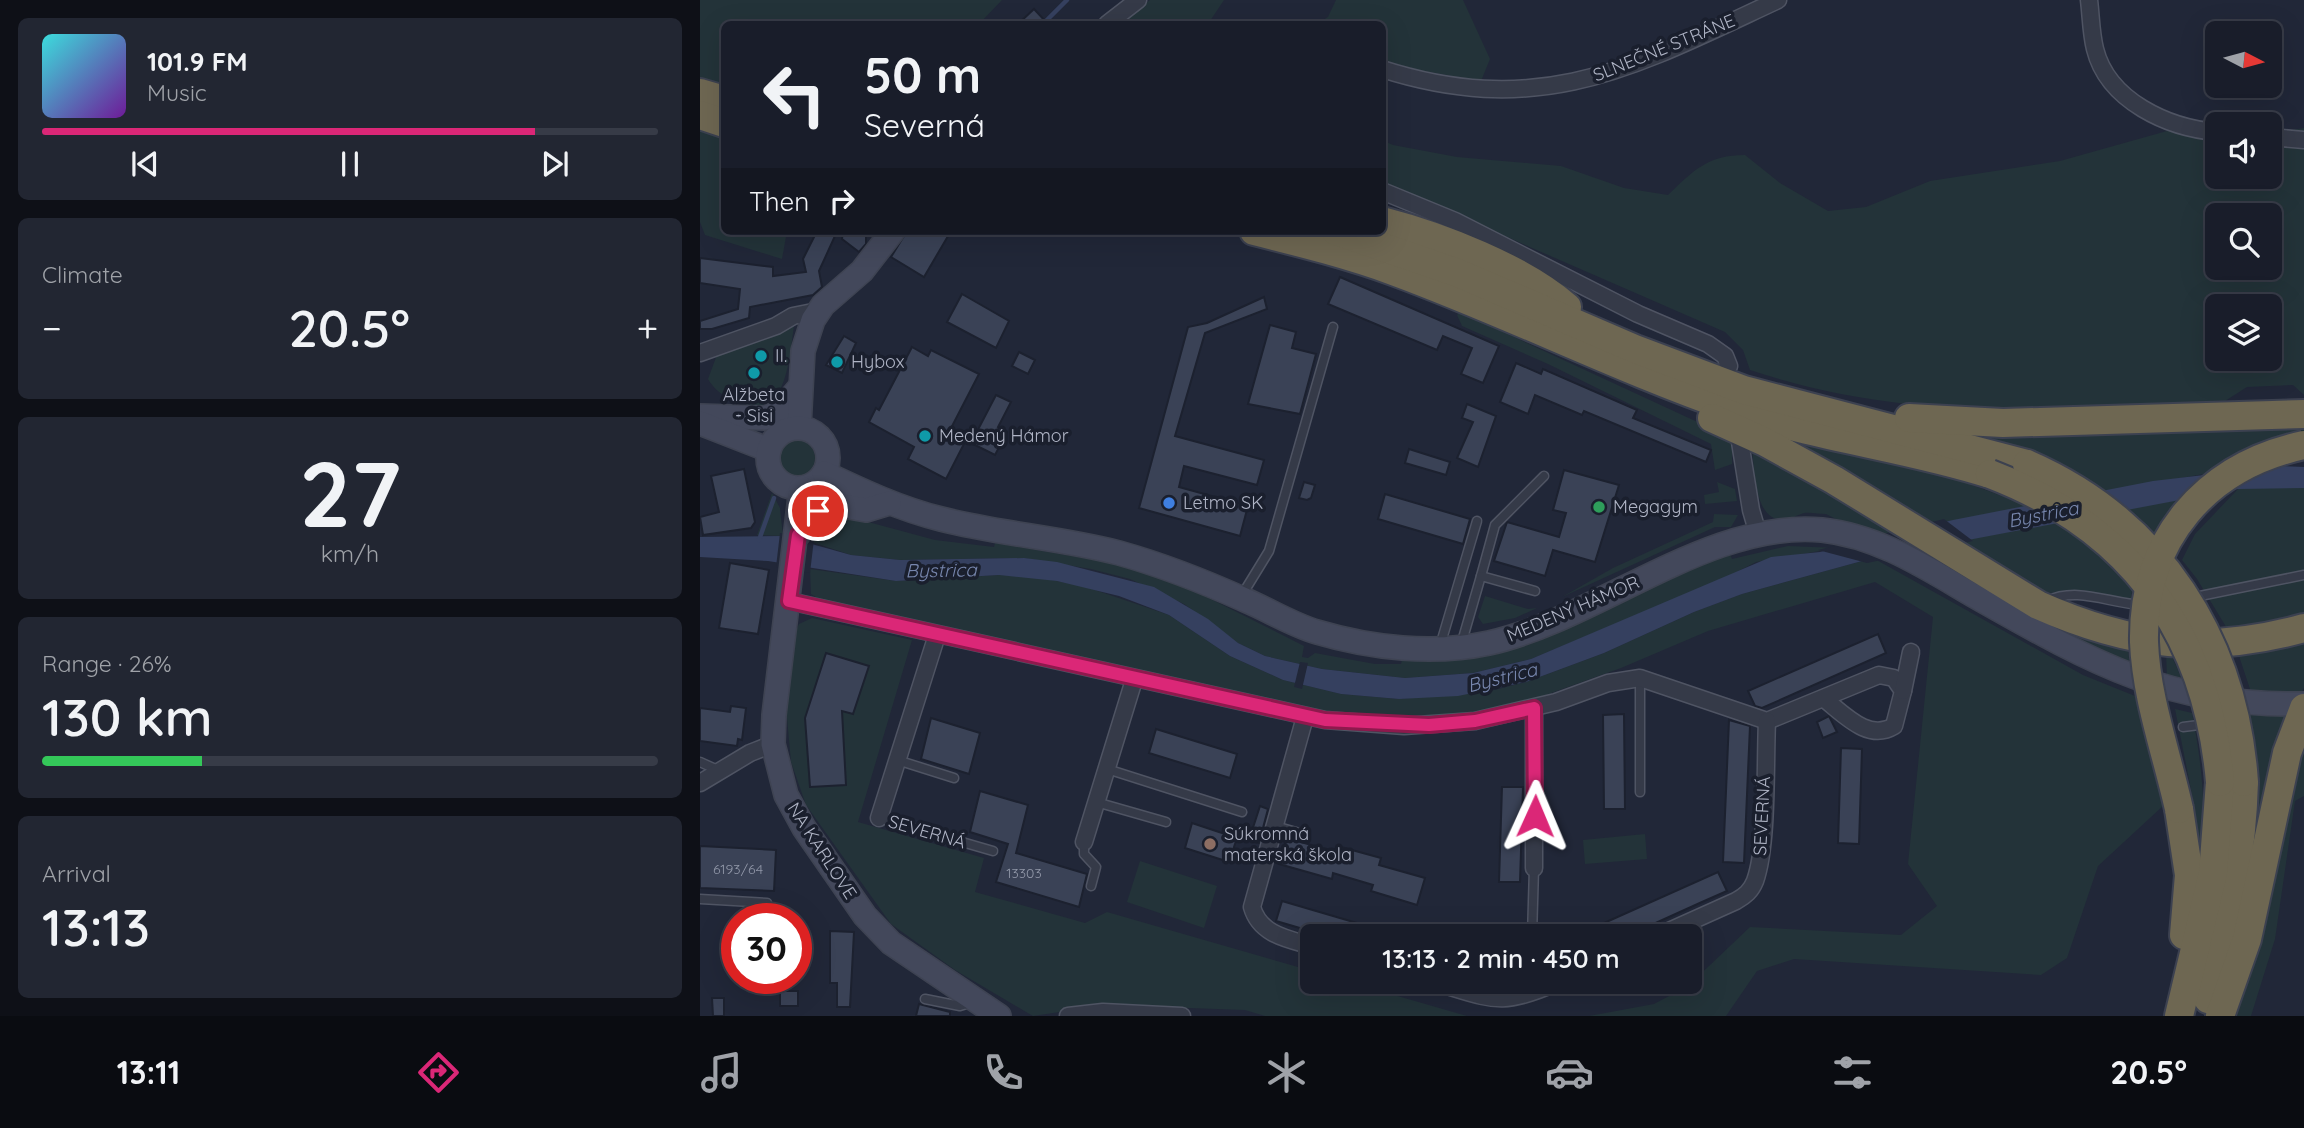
<!DOCTYPE html>
<html lang="en">
<head>
<meta charset="utf-8">
<style>
  :root { --surface:#191d2a; --page:#222632; --text:#f1f3f6; --muted:#9fa2a8; --line:#373b47; --accent:#db2777 }
  body { margin:0; font-family:Quicksand,sans-serif; background:var(--page); color:var(--text); height:100vh; display:flex; flex-direction:column; font-size:26px; white-space:nowrap }
  * { box-sizing:border-box; margin:0 }
  p { font-size:23px; color:var(--muted) }
  .icon { flex:none; width:38px; height:38px; fill:none; stroke:currentColor; stroke-width:2; stroke-linecap:round; stroke-linejoin:round }
  .map { position:relative; flex:1; overflow:hidden }
  .side { display:flex; flex-direction:column; gap:18px; padding:18px; background:#0e1017; width:700px }
  .side>* { flex:none }
  .hud { position:absolute; left:21px; top:21px; width:665px; height:214px; border-radius:10px; box-shadow:0 7px 28px #0002,0 0 0 2px var(--line); background:#191d2a; color:var(--text); overflow:hidden }
  .needle { width:46px; rotate:96deg }
  .fabs { position:absolute; left:1505px; top:21px; display:grid; gap:14px }
  .fabs a { display:grid; place-items:center; width:77px; height:77px; border-radius:10px; background:var(--surface); box-shadow:0 7px 28px #0002,0 0 0 2px var(--line); font-size:35px }
  .speed { position:absolute; left:21px; top:903px; display:flex; gap:14px; font-size:35px; font-weight:700; text-align:center }
  .speed>* { display:grid; place-content:center; width:91px; height:91px; border-radius:50%; background:var(--surface); box-shadow:0 7px 28px #0002,0 0 0 2px var(--line); line-height:1 }
  .speed .limit { border:10px solid #d22; background:#fff; color:#111 }
  .pin { position:absolute; display:grid; place-items:center; width:60px; height:60px; color:#fff; margin:-30px; border:4px solid #fff; border-radius:50%; box-shadow:0 2px 7px #0007 }
  .me { position:absolute; width:77px; margin:-38px; rotate:1deg; stroke-linejoin:round; filter:drop-shadow(0 0 5px #0008) }
  .turn { display:flex; align-items:center; gap:24px; height:147px; padding:0 28px; font-size:32px }
  .turn .icon { width:91px; height:91px; stroke-width:2.5 }
  .turn b { display:block; font-size:49px; line-height:60px }
  .then { display:flex; align-items:center; height:66px; padding:0 28px; background:#0003; gap:14px; font-size:26px }
  .big { font-size:52px; font-weight:600; line-height:1.1 }
  .side .tile { flex:1; display:flex; flex-direction:column; justify-content:center; gap:10px; min-width:0; padding:0 24px; border-radius:10px; background:var(--page) }
  .side .dial { align-items:center; gap:0 }
  .dial b { font-size:91px; line-height:1 }
  .song { display:flex; align-items:center; gap:21px }
  .cover { width:84px; height:84px; border-radius:10px; background:linear-gradient(135deg,hsl(180 70% 55%),hsl(280 70% 35%)) }
  .played { height:7px; border-radius:4px; background:linear-gradient(90deg,var(--accent) 80%,var(--line) 80%) }
  .keys { display:flex; justify-content:space-around; direction:ltr }
  .heat { display:flex; justify-content:space-between; align-items:center; font-size:38px; direction:ltr }
  .charge { height:10px; border-radius:5px; background:linear-gradient(90deg,#34c759 26%,var(--line) 0) }
  .trip { position:absolute; left:600px; top:924px; width:402px; height:70px; border-radius:10px; background:var(--surface); box-shadow:0 7px 28px #0002,0 0 0 2px var(--line); font-weight:600; line-height:70px; text-align:center }
  .dock { display:flex; height:112px; justify-content:space-around; align-items:center; background:#0a0c11; color:var(--muted) }
  .dock .icon { width:49px; height:49px }
  .dock .on { color:var(--accent) }
  .dock b { font-size:32px; color:var(--text) }
  main { display:flex; flex:1; min-height:0 }
  .map>svg:first-child { display:block }
</style>
</head>
<body>
<main>
<section class="side">
<div class="tile">
<div class="song"><i class="cover"></i><div><b>101.9 FM</b><p>Music</p></div></div>
<div class="played"></div>
<div class="keys"><svg class="icon" aria-label="previous" viewBox="0 0 24 24"><path d="M18 5L8 12l10 7zM5 5v14"/></svg><svg class="icon" aria-label="pause" viewBox="0 0 24 24"><path d="M8 5v14M16 5v14"/></svg><svg class="icon" aria-label="next" viewBox="0 0 24 24"><path d="M6 5l10 7-10 7zM19 5v14"/></svg></div>
</div>
<div class="tile"><p>Climate</p>
<div class="heat"><a>−</a><b class="big">20.5°</b><a>+</a></div>
</div>
<div class="tile dial"><b>27</b><p>km/h</p></div>
<div class="tile"><p>Range · 26%</p><b class="big">130 km</b><div class="charge"></div></div>
<div class="tile"><p>Arrival</p><b class="big">13:13</b></div>
</section>
<div class="map">
<svg width="1604" height="1016" viewBox="0 0 1604 1016">
  <rect width="100%" height="100%" fill="#212738"/>
  <g fill="#233339" fill-rule="evenodd">
    <polygon points="0,0 302,0 279,24 24,24 24,88 0,80"/>
    <polygon points="450,0 524,0 508,24 418,24"/>
    <polygon points="636,0 763,0 790,59 781,81 717,70 683,60 682,24 617,24 628,17"/>
    <polygon points="0,124 24,131 24,231 87,231 82,259 5,235 0,222"/>
    <path d="M1481,124L1517,126V177H1570V133L1604,128V395L1593,385L1547,387L1525,401C1361,411 1208,423 1050,370L1043,350L1025,332L683,183L682,140L693,145L757,157L861,166L924,188L968,195C994,170 1008,155 1045,155L1080,183L1128,211L1166,207L1230,181L1360,161L1467,131ZM1517,215H1570V268H1517ZM1517,306H1570V359H1517Z"/>
    <polygon points="760,312 1032,438 1032,464 1015,470 1011,444 848,364 762,326 757,315"/>
    <path d="M94,326C90,351 87,424 43,404C27,397 17,394 8,379L18,352Z"/>
    <polygon points="1604,424 1604,431 1554,446 1509,473 1405,492 1363,465 1271,431"/>
    <circle cx="97" cy="458" r="18"/>
    <polygon points="1099,441 1233,471 1330,506 1231,525 1095,445 1094,442"/>
    <path d="M1052,450L1428,649L1430,667L1126,514C1119,514 1111,512 1104,513C1096,515 1091,520 1083,520C1054,520 1055,471 1052,450Z"/>
    <polygon points="1017,482 1035,489 1037,501 1005,504 1004,495 1019,492"/>
    <polygon points="1564,487 1604,488 1604,614 1561,626 1528,630 1497,579 1482,560 1495,534 1538,489"/>
    <polygon points="72,493 80,508 83,536 57,535"/>
    <polygon points="1478,500 1454,534 1427,508"/>
    <polygon points="1014,514 1038,515 1031,527 1015,527 862,597 913,568 1013,522"/>
    <polygon points="134,516 146,516 235,540 294,547 295,543 418,564 485,586 604,646 602,657 608,658 615,653 675,664 701,664 702,659 839,638 1029,552 1032,559 1088,546 1137,548 1056,562 1021,580 831,659 773,673 705,678 622,669 565,656 538,643 484,604 430,579 391,569 324,558 200,560 151,555 112,542 118,524"/>
    <path d="M1356,523C1385,541 1410,564 1432,590L1431,601L1381,590L1351,593L1338,590L1259,541Z"/>
    <polygon points="1173,558 1383,675 1435,696 1464,805 1398,866 1367,958 1341,975 1094,959 1057,971 1026,1016 889,1016 954,1004 988,986 1050,927 1201,935 1237,906 1208,864 1233,617 1175,582 1008,631 921,668 801,711 678,721 604,710 124,602 111,594 110,569 196,581 299,575 330,576 383,586 469,615 530,656 583,680 641,694 699,699 794,690 826,682 904,653 994,612 1042,594"/>
    <polygon points="785,596 828,609 837,608 815,618 783,624 778,617"/>
    <polygon points="112,618 212,640 158,822 284,858 275,892 385,923 407,912 612,971 612,982 649,982 767,1016 565,1016 545,1010 406,1005 333,1016 255,970 191,924 106,805 91,762 86,707 96,630 99,624"/>
    <polygon points="1604,638 1604,688 1600,695 1552,695 1538,653"/>
    <polygon points="1466,652 1470,652 1484,684 1467,679"/>
    <path d="M1475,709L1492,713C1502,763 1507,813 1501,864L1495,810Z"/>
    <polygon points="1549,713 1590,714 1556,831 1557,781"/>
    <polygon points="1604,733 1604,796 1595,801 1575,939 1551,1016 1529,1016"/>
    <polygon points="945,834 947,859 885,864 883,840"/>
    <polygon points="440,861 517,886 504,928 427,902"/>
  </g>
  <polygon fill="#35405f" points="1581,466 1604,467 1604,488 1538,489 1173,558 1042,594 994,612 904,653 826,682 758,696 699,699 641,694 583,680 530,656 469,615 419,596 357,581 299,575 196,581 68,561 0,557 0,537 83,536 151,555 200,560 324,558 357,562 454,587 508,619 538,643 565,656 622,669 705,678 773,673 831,659 1071,557 1120,552 1253,520 1453,481"/>
  <g fill="#212738">
    <polygon points="1244,519 1273,541 1167,563 1118,550"/>
    <polygon points="80,533 114,539 110,573 76,567"/>
    <polygon points="600,662 608,663 602,689 594,687"/>
  </g>
  <g fill="none" stroke-linecap="round" stroke-linejoin="round">
    <g stroke="#35405f" stroke-width="4.5">
      <polyline points="343,24 367,0"/>
      <polyline points="59,540 74,498"/>
    </g>
  </g>
  <g fill="#3a4256" stroke="#1c212f" stroke-width="2">
    <polygon points="334,9 348,24 318,24"/>
    <polygon points="117,231 127,231 135,236 119,271 122,287 113,295 50,307 49,318 12,329 0,329 0,321 38,309 40,289 0,283 0,258 73,267 73,276 106,272 103,259"/>
    <polygon points="143,231 166,231 166,244 159,252 142,239"/>
    <polygon points="207,231 251,231 224,277 191,257"/>
    <polygon points="640,277 799,346 783,383 761,374 772,348 743,336 737,350 628,304"/>
    <polygon points="262,294 309,321 296,348 247,322"/>
    <polygon points="564,297 567,309 505,333 475,436 564,460 557,485 484,466 479,487 548,506 540,536 439,508 488,327 507,323"/>
    <polygon points="570,325 596,332 592,348 616,354 600,414 548,404"/>
    <polygon points="144,336 156,343 142,373 126,365"/>
    <polygon points="212,347 228,356 231,350 279,374 249,432 266,440 246,479 208,459 214,447 169,422 176,408 179,410"/>
    <polygon points="319,352 335,360 328,374 312,366"/>
    <polygon points="816,363 841,374 843,369 937,410 933,418 1011,450 1006,462 884,411 882,415 835,395 828,414 800,402"/>
    <polygon points="296,395 311,402 298,427 307,432 295,455 271,443"/>
    <polygon points="767,404 796,416 778,467 757,458 773,422 762,418"/>
    <polygon points="709,449 750,462 746,475 705,463"/>
    <polygon points="44,469 55,522 51,528 3,535 0,517 19,512 11,476"/>
    <polygon points="864,470 919,485 895,562 853,550 845,576 794,561 807,522 859,537 866,513 853,510"/>
    <polygon points="604,482 615,485 611,498 607,500 599,498"/>
    <polygon points="685,494 770,519 763,544 678,519"/>
    <polygon points="30,563 69,570 58,634 19,628"/>
    <polygon points="1178,634 1186,653 1062,708 1055,706 1048,691"/>
    <polygon points="126,653 169,666 153,714 142,711 146,785 110,787 105,718"/>
    <polygon points="31,706 46,708 42,740 38,739 37,746 0,741 0,708 30,712"/>
    <polygon points="924,714 925,809 904,809 903,715"/>
    <polygon points="1129,716 1137,732 1123,738 1117,722"/>
    <polygon points="231,718 280,733 269,774 221,759"/>
    <polygon points="1029,720 1050,726 1044,863 1023,862"/>
    <polygon points="456,729 537,754 530,778 449,753"/>
    <polygon points="1141,748 1162,749 1159,844 1138,843"/>
    <polygon points="802,787 823,787 820,882 799,882"/>
    <polygon points="280,791 328,805 316,853 387,874 379,907 296,882 308,844 270,832"/>
    <polygon points="560,806 568,809 559,843 549,840"/>
    <polygon points="492,823 537,838 529,862 485,848"/>
    <polygon points="587,838 639,853 641,847 681,858 679,865 725,878 717,905 671,891 673,885 633,873 632,879 579,864"/>
    <polygon points="0,846 76,850 74,891 0,888"/>
    <polygon points="1018,872 1027,891 1002,902 927,936 875,936"/>
    <polygon points="582,901 691,933 691,936 627,936 576,921"/>
    <polygon points="130,931 154,932 150,1007 137,1007 137,983 130,983"/>
    <rect x="80" y="991" width="18" height="15"/>
    <polygon points="12,998 24,998 24,1016 13,1016"/>
    <polygon points="219,1004 250,1012 250,1016 216,1016"/>
  </g>
  <g fill="none" stroke-linecap="round" stroke-linejoin="round">
    <defs>
      <g id="lane">
        <polyline points="781,576 795,525 844,476"/>
        <polyline points="542,595 569,551 633,327"/>
        <polyline points="1490,598 1604,575"/>
        <path d="M1347,601C1378,586 1410,604 1443,605"/>
        <polyline points="761,645 781,576 835,591"/>
        <polyline points="740,646 777,521"/>
        <polyline points="940,678 940,792"/>
        <polyline points="1483,727 1507,724"/>
        <polyline points="197,760 254,778"/>
        <polyline points="0,762 20,771"/>
        <polyline points="407,769 542,812"/>
        <polyline points="396,802 466,822"/>
        <polyline points="179,818 293,851"/>
        <polyline points="575,826 596,832"/>
        <polyline points="384,842 384,854 396,867 391,886"/>
        <polyline points="0,899 67,903"/>
        <polyline points="832,936 834,868"/>
        <polyline points="225,999 260,1006 273,1002"/>
      </g>
      <g id="street">
        <path d="M1389,0C1391,16 1391,33 1395,49C1408,101 1468,128 1517,132"/>
        <polyline points="407,24 438,0"/>
        <path d="M682,69C842,120 936,66 1078,0"/>
        <polyline points="1570,137 1604,140"/>
        <polyline points="682,191 755,221 938,314 1008,344 1025,356 1029,366"/>
        <polyline points="0,353 76,326 93,316 118,311"/>
        <polyline points="1040,442 1051,510 1058,534"/>
        <path d="M89,601L625,720L704,726L775,721L856,702L908,683L940,678L1067,721L1179,675L1194,678L1203,691L1194,726C1168,742 1144,714 1123,698"/>
        <polyline points="1203,691 1211,652"/>
        <path d="M605,717L552,907C560,935 588,939 612,946"/>
        <polyline points="0,783 50,753 73,744"/>
        <polyline points="179,818 237,635"/>
        <polyline points="384,842 434,680"/>
        <polyline points="834,868 834,708"/>
        <path d="M958,936L1036,901C1045,896 1051,891 1055,881C1068,845 1065,763 1067,721"/>
        <path d="M734,982C793,999 799,1008 858,982"/>
        <polyline points="368,1016 403,1012 482,1016"/>
      </g>
      <g id="secondary">
        <polyline points="0,416 65,418 79,412 100,387"/>
        <polyline points="0,423 69,450"/>
        <polyline points="99,427 103,351 113,320 123,305 162,271 193,231"/>
        <circle cx="98" cy="458" r="30"/>
        <path d="M124,473C162,491 200,509 241,519C300,534 361,538 419,553C462,565 505,582 545,600C569,610 593,625 617,632C671,648 733,655 789,643C897,619 1010,519 1122,530C1178,536 1225,567 1273,595C1388,660 1467,707 1604,704"/>
        <polyline points="101,488 74,715 73,744 86,795 104,828 165,916 191,943 299,1016"/>
        <polyline points="98,535 118,511 138,505 166,510 189,503"/>
      </g>
      <g id="highway">
        <polyline points="0,93 24,100"/>
        <polyline points="0,115 24,123"/>
        <path d="M682,221C740,236 823,268 867,307"/>
        <path d="M554,231C602,243 650,255 696,272C810,314 919,369 1034,409C1117,438 1206,447 1290,474"/>
        <polyline points="636,231 758,273 935,349 1044,390 1327,464"/>
        <path d="M1012,418L1065,442L1134,480L1338,605C1430,646 1506,655 1604,628"/>
        <polyline points="1209,418 1303,423 1604,414"/>
        <polyline points="1479,809 1489,875 1484,935"/>
        <path d="M1508,999C1528,928 1542,856 1544,782"/>
        <polyline points="1479,1016 1513,873 1520,782"/>
        <polyline points="1520,1016 1547,939 1587,753 1604,708"/>
      </g>
    </defs>
    <use href="#lane" stroke="#4f5463" stroke-width="11"/>
    <use href="#street" stroke="#4f5463" stroke-width="19"/>
    <use href="#secondary" stroke="#3e4352" stroke-width="26"/>
    <use href="#highway" stroke="#3c4150" stroke-width="32"/>
    <use href="#lane" stroke="#353a48" stroke-width="8"/>
    <use href="#street" stroke="#353a48" stroke-width="16"/>
    <use href="#secondary" stroke="#43485b" stroke-width="23"/>
    <use href="#highway" stroke="#6e6752" stroke-width="28"/>
    <defs>
      <g id="highway-bridge">
        <path d="M1327,464C1460,522 1534,640 1544,782"/>
        <path d="M1290,474C1431,528 1507,633 1520,782"/>
        <path d="M1479,809C1467,755 1446,697 1444,642C1442,539 1506,466 1604,445"/>
      </g>
    </defs>
    <use href="#highway-bridge" stroke="#3c4150" stroke-width="32" stroke-linecap="butt"/>
    <use href="#highway-bridge" stroke="#6e6752" stroke-width="28"/>
  </g>
  <g fill="none" stroke-linecap="round" stroke-linejoin="round">
    <defs>
      <polyline id="route" points="118,511 98,535 89,601 625,720 729,725 775,721 834,708 835,816"/>
    </defs>
    <use href="#route" stroke="#8e194d" stroke-width="18"/>
    <use href="#route" stroke="#db2777" stroke-width="12"/>
  </g>
  <g fill="#0f9aa8" stroke="#1a1f2d" stroke-width="2.5">
    <circle cx="61" cy="356" r="7"/>
    <circle cx="137" cy="362" r="7"/>
    <circle cx="54" cy="373" r="7"/>
    <circle cx="225" cy="436" r="7"/>
  </g>
  <circle fill="#3f7fe0" stroke="#1a1f2d" stroke-width="2.5" cx="469" cy="503" r="7"/>
  <circle fill="#2e9e5b" stroke="#1a1f2d" stroke-width="2.5" cx="899" cy="507" r="7"/>
  <circle fill="#8d6e63" stroke="#1a1f2d" stroke-width="2.5" cx="510" cy="844" r="7"/>
  <g text-anchor="middle" stroke-width="7" stroke-linejoin="round" paint-order="stroke">
    <g font-size="14" fill="#9298a9">
      <text x="38" y="874">6193/64</text>
      <text x="324" y="878">13303</text>
    </g>
    <g font-size="18" fill="#afb4c5" stroke="#1a1f2d">
      <text transform="translate(964 48) rotate(-22)" y="6">SLNEČNÉ STRÁNE</text>
      <text transform="translate(873 609) rotate(-23)" y="6">MEDENÝ HÁMOR</text>
      <text transform="translate(1062 816) rotate(-87)" y="6">SEVERNÁ</text>
      <text transform="translate(227 832) rotate(16)" y="6">SEVERNÁ</text>
      <text transform="translate(122 851) rotate(57)" y="6">NA KARLOVE</text>
    </g>
    <g font-size="18" fill="#afb4c5" stroke="#1a1f2d" text-anchor="start">
      <text x="75" y="362">II.</text>
      <text x="151" y="368">Hybox</text>
      <text x="54" y="401" text-anchor="middle">Alžbeta<tspan x="54" dy="21">- Sisi</tspan></text>
      <text x="239" y="442">Medený Hámor</text>
      <text x="483" y="509">Letmo SK</text>
      <text x="913" y="513">Megagym</text>
      <text x="524" y="840">Súkromná<tspan x="524" dy="21">materská škola</tspan></text>
    </g>
    <g font-size="19" font-style="italic" fill="#7786ad" stroke="#1a1f2d">
      <text transform="translate(1343 514) rotate(-11)" y="7">Bystrica</text>
      <text transform="translate(241 570) rotate(-1)" y="7">Bystrica</text>
      <text transform="translate(802 677) rotate(-14)" y="7">Bystrica</text>
    </g>
  </g>
</svg>
<div class="fabs">
<a><svg class="needle" viewBox="-14 -14 28 28"><path d="M0-13l5 13h-10z" fill="#e53935"/><path d="M0 13l5-13h-10z" fill="#9fa2a8"/></svg></a>
<a><svg class="icon" aria-label="sound" viewBox="0 0 24 24"><path d="M4 9h4l5-4v14l-5-4H4zM17 9q2 3 0 6"/></svg></a>
<a><svg class="icon" aria-label="search" viewBox="0 0 24 24"><circle cx="10" cy="10" r="6"/><path d="M15 15l6 6"/></svg></a>
<a><svg class="icon" aria-label="layers" viewBox="0 0 24 24"><path d="M12 4l9 5-9 5-9-5zM3 14l9 5 9-5"/></svg></a>
</div>
<div class="speed"><div class="limit">30</div></div>
<div class="pin" style="left:118px;top:511px;background:#d93025"><svg class="icon" aria-label="arrive" viewBox="0 0 24 24"><path d="M6 21V4h12l-3 4 3 4H6"/></svg></div>
<svg class="me" style="left:835px;top:816px" viewBox="-20 -20 40 40"><path d="M0-17L14 15 0 8-14 15z" fill="#db2777" stroke="#fff" stroke-width="4"/></svg>
<div class="trip">13:13 · 2 min · 450 m</div>
<div class="hud">
<div class="turn"><svg class="icon" aria-label="left" viewBox="0 0 24 24"><path d="M17 20v-9H6M10 6l-5 5 5 5"/></svg><div><b>50 m</b>Severná</div></div>
<div class="then">Then<svg class="icon" aria-label="right" viewBox="0 0 24 24"><path d="M7 20v-9h11M14 6l5 5-5 5"/></svg></div>
</div>
</div>
</main>
<nav class="dock">
<b>13:11</b>
<svg class="icon on" aria-label="directions" viewBox="0 0 24 24"><path d="M12 3l9 9-9 9-9-9zM9 14v-3h6M13 9l2 2-2 2"/></svg>
<svg class="icon" aria-label="music" viewBox="0 0 24 24"><path d="M9 18V5l10-2v13"/><circle cx="6" cy="18" r="3"/><circle cx="16" cy="16" r="3"/></svg>
<svg class="icon" aria-label="phone" viewBox="0 0 24 24"><path d="M5 4h4l2 5-3 2q2 4 5 5l2-3 5 2v4C11 20 4 13 5 4z"/></svg>
<svg class="icon" aria-label="climate" viewBox="0 0 24 24"><path d="M12 3v18M4 7l16 10M4 17L20 7"/></svg>
<svg class="icon" aria-label="car" viewBox="0 0 24 24"><path d="M5 17H2v-5l4-1 3-4h7l3 4 3 1v5h-3M9 17h6M6 11h13"/><circle cx="7" cy="17" r="2"/><circle cx="17" cy="17" r="2"/></svg>
<svg class="icon" aria-label="filters" viewBox="0 0 24 24"><path d="M4 7h16M4 17h16"/><circle cx="9" cy="7" r="2"/><circle cx="15" cy="17" r="2"/></svg>
<b>20.5°</b>
</nav>
</body>
</html>
